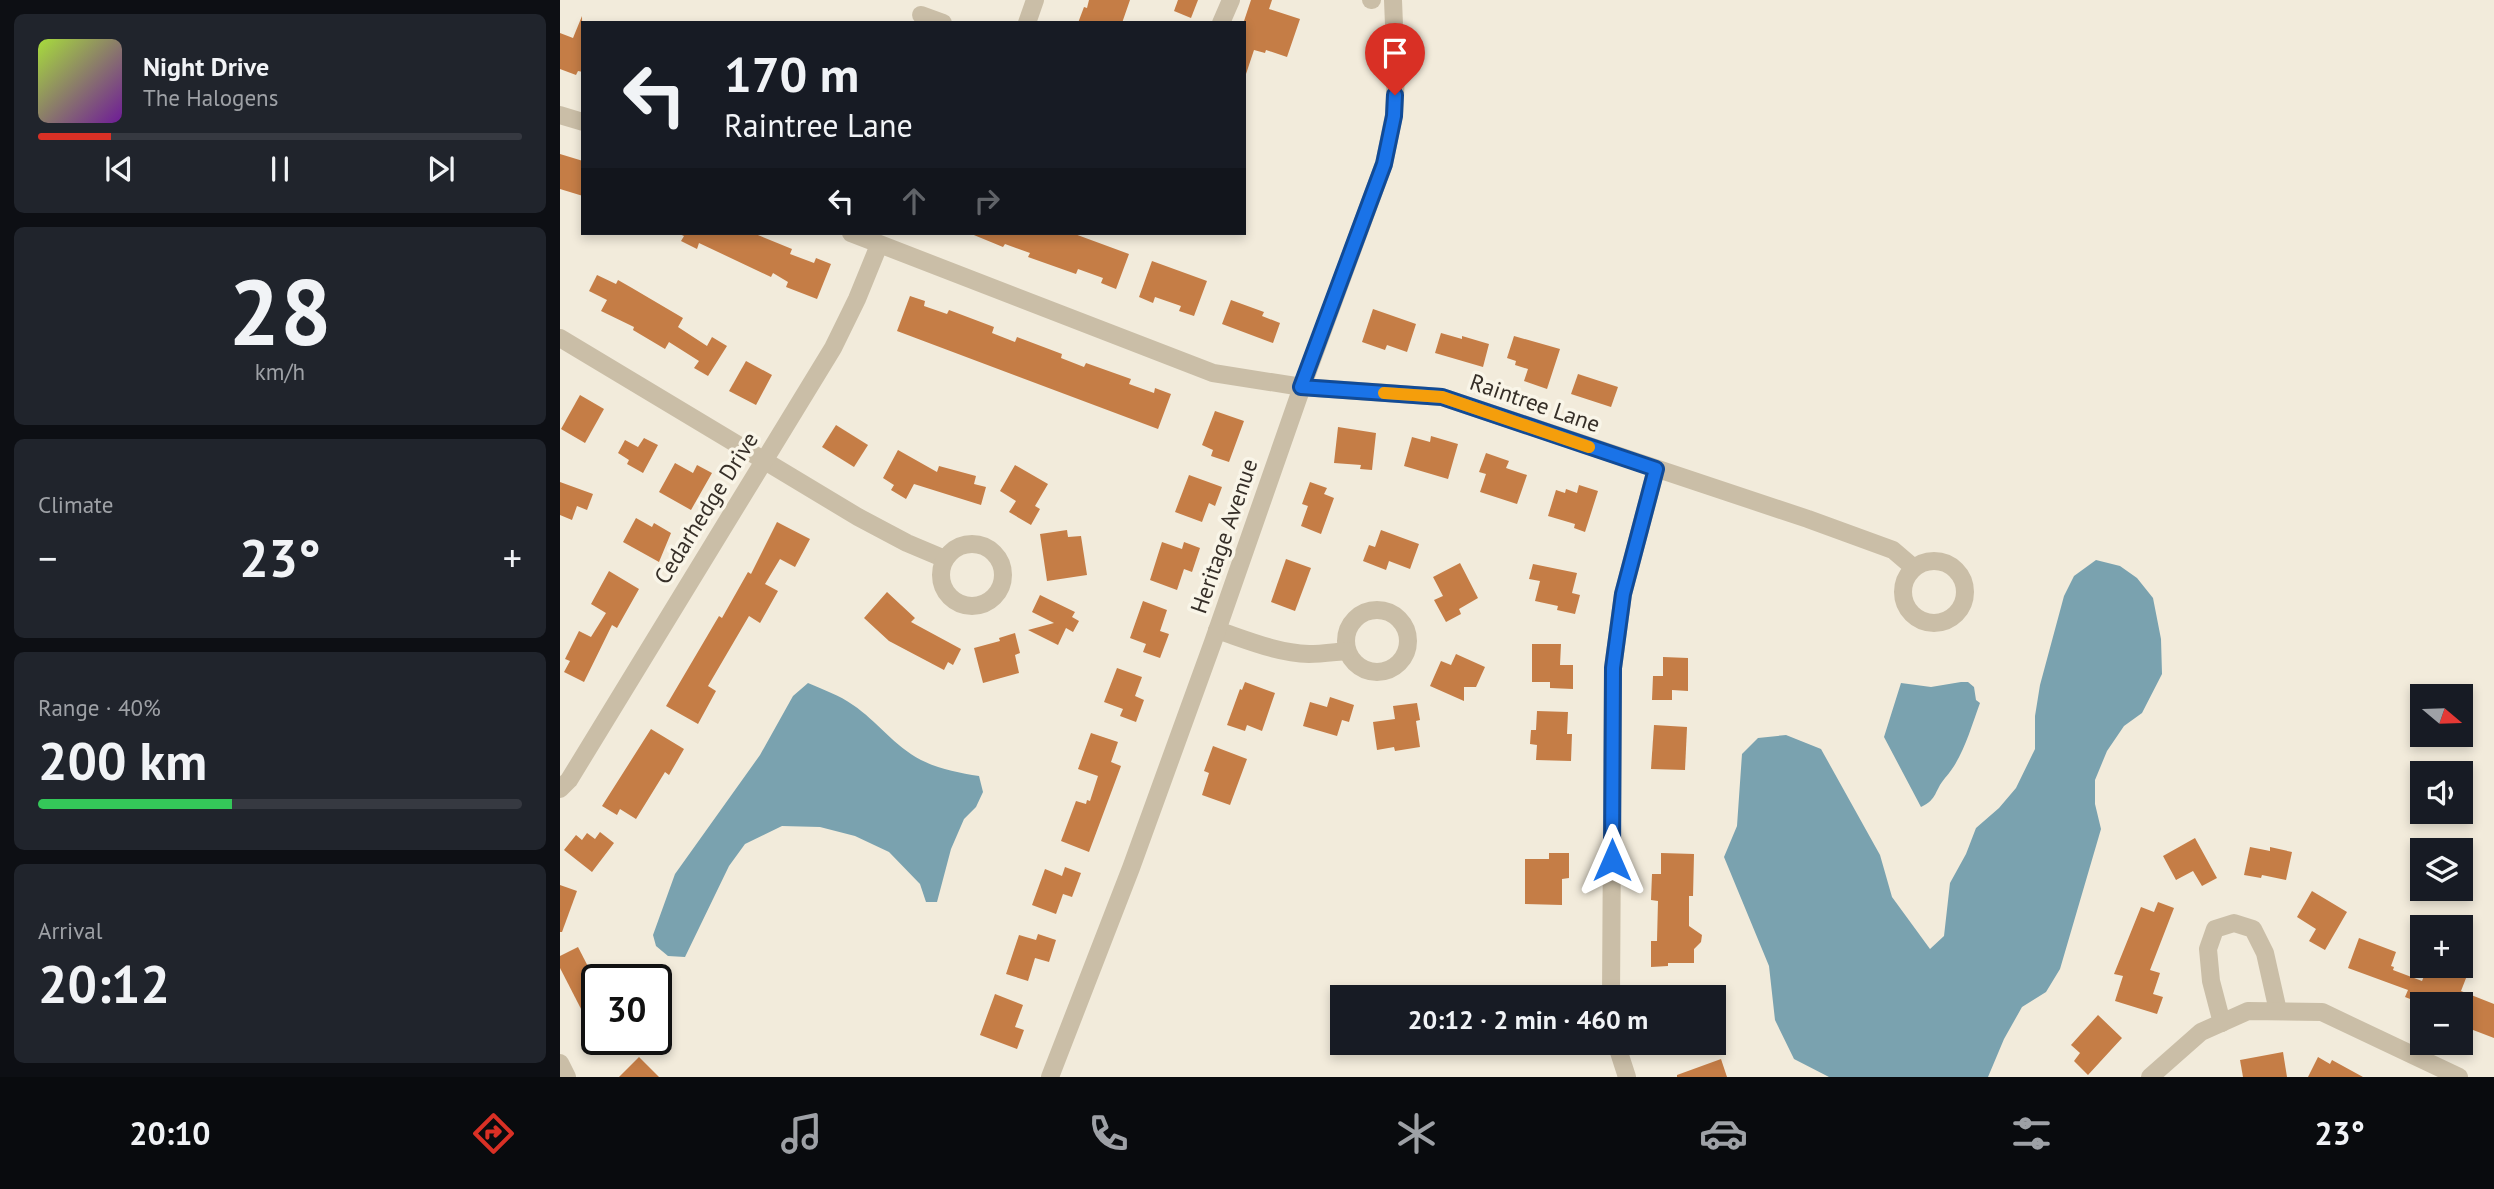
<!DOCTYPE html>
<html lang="en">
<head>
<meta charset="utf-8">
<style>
  :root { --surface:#171b24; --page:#20242c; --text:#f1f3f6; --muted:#9ea1a6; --line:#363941; --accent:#d93025 }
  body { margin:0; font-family:"PT Sans",sans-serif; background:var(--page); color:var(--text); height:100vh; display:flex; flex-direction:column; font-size:26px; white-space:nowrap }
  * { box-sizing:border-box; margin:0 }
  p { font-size:23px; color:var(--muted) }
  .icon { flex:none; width:38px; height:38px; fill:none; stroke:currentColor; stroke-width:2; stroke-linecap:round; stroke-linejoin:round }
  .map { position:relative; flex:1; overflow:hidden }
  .sheet { display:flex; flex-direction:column; gap:14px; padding:14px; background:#0d0f14; width:560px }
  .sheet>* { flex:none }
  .hud { position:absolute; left:21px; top:21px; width:665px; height:214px; border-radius:0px; box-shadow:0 4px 10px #0003; background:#171b24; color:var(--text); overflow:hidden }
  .needle { width:46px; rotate:109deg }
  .tools { position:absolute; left:1850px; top:684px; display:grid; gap:14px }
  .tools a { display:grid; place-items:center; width:63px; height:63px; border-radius:0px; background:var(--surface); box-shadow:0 4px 10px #0003; font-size:35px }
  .speed { position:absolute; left:21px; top:964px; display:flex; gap:14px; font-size:35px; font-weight:700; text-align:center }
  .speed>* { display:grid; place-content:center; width:91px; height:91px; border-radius:50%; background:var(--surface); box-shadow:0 4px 10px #0003; line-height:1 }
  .speed .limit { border:4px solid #111; border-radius:10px; background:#fff; color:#111 }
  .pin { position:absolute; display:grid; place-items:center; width:60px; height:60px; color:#fff; margin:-72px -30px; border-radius:50% 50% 50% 0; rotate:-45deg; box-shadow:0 0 7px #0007 }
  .pin .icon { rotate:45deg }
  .me { position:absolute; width:77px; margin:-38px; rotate:0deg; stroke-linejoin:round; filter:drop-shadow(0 0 5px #0008) }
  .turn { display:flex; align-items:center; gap:24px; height:147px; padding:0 28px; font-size:32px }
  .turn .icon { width:91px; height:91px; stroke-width:2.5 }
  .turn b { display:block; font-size:49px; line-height:60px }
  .lanes { display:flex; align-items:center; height:66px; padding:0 28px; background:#0003; justify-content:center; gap:35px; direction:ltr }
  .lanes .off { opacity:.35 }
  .big { font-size:52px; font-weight:800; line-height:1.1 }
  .sheet .widget { flex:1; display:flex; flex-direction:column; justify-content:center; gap:10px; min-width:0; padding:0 24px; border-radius:10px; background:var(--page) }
  .sheet .dial { align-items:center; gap:0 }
  .dial b { font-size:91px; line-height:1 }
  .song { display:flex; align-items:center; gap:21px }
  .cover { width:84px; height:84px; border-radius:10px; background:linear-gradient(135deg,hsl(80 70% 55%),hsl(280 70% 35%)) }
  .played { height:7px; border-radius:4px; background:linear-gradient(90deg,var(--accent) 15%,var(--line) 15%) }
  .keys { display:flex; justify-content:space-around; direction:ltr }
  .heat { display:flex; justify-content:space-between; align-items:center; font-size:38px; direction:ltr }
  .charge { height:10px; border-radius:5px; background:linear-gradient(90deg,#34c759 40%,var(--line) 0) }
  .trip { position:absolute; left:770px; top:985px; width:396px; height:70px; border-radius:0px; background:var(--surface); box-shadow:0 4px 10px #0003; font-weight:800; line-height:70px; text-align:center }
  .tab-bar { display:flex; height:112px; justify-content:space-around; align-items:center; background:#090b0e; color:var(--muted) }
  .tab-bar .icon { width:49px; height:49px }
  .tab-bar .active { color:var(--accent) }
  .tab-bar b { font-size:32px; color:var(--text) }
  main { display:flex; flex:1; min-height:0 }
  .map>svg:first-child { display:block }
</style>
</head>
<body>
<main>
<section class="sheet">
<div class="widget">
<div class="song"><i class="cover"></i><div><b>Night Drive</b><p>The Halogens</p></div></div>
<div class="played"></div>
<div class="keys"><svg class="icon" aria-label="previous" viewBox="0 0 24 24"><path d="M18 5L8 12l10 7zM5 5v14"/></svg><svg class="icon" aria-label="pause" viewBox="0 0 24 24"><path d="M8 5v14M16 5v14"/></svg><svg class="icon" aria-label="next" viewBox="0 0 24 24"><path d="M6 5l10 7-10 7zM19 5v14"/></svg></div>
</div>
<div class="widget dial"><b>28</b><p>km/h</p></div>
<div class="widget"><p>Climate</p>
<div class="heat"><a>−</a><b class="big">23°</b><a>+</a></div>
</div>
<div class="widget"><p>Range · 40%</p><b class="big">200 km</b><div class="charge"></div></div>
<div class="widget"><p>Arrival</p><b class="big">20:12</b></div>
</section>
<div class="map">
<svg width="1934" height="1077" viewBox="0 0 1934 1077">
  <rect width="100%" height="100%" fill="#f2ebdb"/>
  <g fill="#7aa2af">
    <polygon points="1536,560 1560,566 1577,578 1593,598 1601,639 1602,674 1582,713 1564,726 1547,751 1535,780 1535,804 1541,829 1500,969 1486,992 1462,1007 1444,1039 1428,1077 1269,1077 1234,1059 1215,1020 1209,966 1164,857 1177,826 1182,754 1198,738 1226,735 1261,749 1320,855 1332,897 1370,949 1384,936 1390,883 1406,854 1416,828 1439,808 1456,788 1475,749 1475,716 1480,685 1504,596 1514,576"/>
    <path d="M1401,682H1408L1414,687L1416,700L1420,703C1410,730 1403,758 1385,778C1374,791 1378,799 1361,807L1324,737L1341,683L1371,687Z"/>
    <path d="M248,683C264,690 279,695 293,705C317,721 334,746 361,760C379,769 399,773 419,776L423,792L416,807L404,819L391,849L377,902H366L360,884L329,852L295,836L260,827L222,826L185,844L169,866L125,957L108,956L96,946L93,935L115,874L200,755L233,696Z"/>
  </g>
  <g fill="#c57d46">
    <polygon points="529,0 570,0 562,23 518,23 524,7 527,8"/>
    <polygon points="618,0 638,0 631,18 614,11"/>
    <polygon points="691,0 712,0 709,9 740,19 727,57 706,50 705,53 694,50 686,74 684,73 684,21"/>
    <polygon points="22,16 23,72 18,71 16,75 0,69 0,33 13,38"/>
    <polygon points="0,154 23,161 23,196 0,189"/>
    <polygon points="117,233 193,233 232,249 230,254 254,263 256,258 271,264 257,299 226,287 228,282 213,273 211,277 139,243 137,249 121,241 124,236"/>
    <polygon points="409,233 512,233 569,254 556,289 541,283 543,278 518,269 516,274 468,257 470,253 445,244 443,247"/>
    <polygon points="592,261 647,281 634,316 619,311 621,306 595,297 593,303 579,297"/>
    <polygon points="37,275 56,284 58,280 72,288 123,318 118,327 147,346 152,337 167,346 148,376 134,368 139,361 109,342 105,349 73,330 74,327 41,311 47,300 29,291"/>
    <polygon points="350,296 365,301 364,306 387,314 389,310 434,327 432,333 455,342 457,337 502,354 501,358 524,367 526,363 571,379 569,384 594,393 595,388 611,394 598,429 337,331"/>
    <polygon points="671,300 704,312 702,316 720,323 713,343 662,324"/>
    <polygon points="813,309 856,324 847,352 827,345 825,350 802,342"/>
    <polygon points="881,333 902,339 902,336 929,344 923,367 875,353"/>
    <polygon points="954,336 1000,349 987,389 964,381 968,369 955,365 956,361 947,358"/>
    <polygon points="186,361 212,375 196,405 169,391"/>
    <polygon points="1018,374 1058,387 1051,407 1011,394"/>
    <polygon points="20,395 44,409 25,443 1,429"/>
    <polygon points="655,411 684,421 669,462 651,456 653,450 642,445"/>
    <polygon points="276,425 308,445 294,467 262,447"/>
    <polygon points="778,427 816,433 812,470 800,469 801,465 774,463"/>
    <polygon points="871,436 898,444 888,479 844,466 852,437 870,442"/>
    <polygon points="84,438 98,445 83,473 67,464 69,460 58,453 65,440 78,447"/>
    <polygon points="338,450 377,472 379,466 416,476 414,484 426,487 421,505 354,484 346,499 331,490 334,485 323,478"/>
    <polygon points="926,453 949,461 946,468 967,475 957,504 920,492 926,474 919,472"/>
    <polygon points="115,463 133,473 137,465 152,473 131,510 99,492"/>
    <polygon points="455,465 488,484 475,506 480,509 471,525 449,512 456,501 440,491"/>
    <polygon points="629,475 662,487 655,506 649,503 642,522 615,512"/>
    <polygon points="0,482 33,494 27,510 17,506 12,520 0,515"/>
    <polygon points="750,482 767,488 764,494 774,498 761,534 741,526 748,506 742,504"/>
    <polygon points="1019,485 1038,491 1025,532 1014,528 1015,524 988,516 996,490 1005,493 1006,489 1017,493"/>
    <polygon points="76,518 92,527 94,523 111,533 99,562 63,542"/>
    <polygon points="217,522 250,539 235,567 220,559 205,584 218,591 200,623 189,616 148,686 156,691 138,724 106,706 159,616 162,618 188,572 191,574"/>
    <polygon points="507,530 508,537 521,536 527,575 487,581 480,534"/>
    <polygon points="821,530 859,544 850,569 829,561 826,570 803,561 809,545 815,547"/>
    <polygon points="602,542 622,549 624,542 640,548 632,572 624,569 617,590 590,580"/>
    <polygon points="726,559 751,568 735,611 711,602"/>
    <polygon points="900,563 918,598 899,609 901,614 886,622 874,600 883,596 873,577"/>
    <polygon points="973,564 1017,573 1012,593 1020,595 1015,614 997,610 998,606 975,601 980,581 969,579"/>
    <polygon points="49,571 79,589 57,628 52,625 24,682 4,672 10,661 5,659 19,631 31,637 46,613 31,604"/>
    <polygon points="327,592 355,618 351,622 401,649 393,665 388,662 384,670 329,641 304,618"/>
    <polygon points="480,595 515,612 512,617 519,621 513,632 506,628 498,645 468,630 494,623 472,612"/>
    <polygon points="583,601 607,610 600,631 609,634 600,658 583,652 586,644 570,638"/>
    <polygon points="455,633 460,653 455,655 459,673 423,683 414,648 440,641 439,638"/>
    <polygon points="972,644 1001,644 1000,665 1013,665 1013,689 990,688 990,682 972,682"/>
    <polygon points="896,654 925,667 916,687 904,687 904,701 870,686 881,661 891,665"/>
    <polygon points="1103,657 1128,658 1128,691 1112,690 1112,700 1092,700 1093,676 1103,676"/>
    <polygon points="557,668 582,677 575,696 584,700 576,722 560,716 563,709 544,702"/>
    <polygon points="685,682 715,693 702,731 687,725 685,731 667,725 680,689 682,690"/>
    <polygon points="770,697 794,705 789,722 782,720 777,736 743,726 750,702 767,707"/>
    <polygon points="857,703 860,720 856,721 860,747 835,751 834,747 817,750 813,722 835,719 833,706"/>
    <polygon points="977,711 1008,712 1007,734 1012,734 1011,761 976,760 977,745 970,744 971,730 976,730"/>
    <polygon points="1094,725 1127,727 1125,770 1091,769"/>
    <polygon points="91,729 124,749 109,775 105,772 76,819 60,809 57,815 42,806"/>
    <polygon points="531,733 558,742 551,762 561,766 529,852 501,841 516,801 526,804 527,800 530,801 538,776 518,769"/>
    <polygon points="653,746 687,759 670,805 642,795 649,773 644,771"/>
    <polygon points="40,832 54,843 32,872 4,850 16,835 22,840 27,833 35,839"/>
    <polygon points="1635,838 1657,878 1642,886 1633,871 1616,880 1603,856"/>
    <polygon points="1690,847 1710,851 1710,847 1732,852 1726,880 1702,875 1701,878 1684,875"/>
    <polygon points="989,853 1009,853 1009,878 1002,879 1002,905 965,904 965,859 989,859"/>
    <polygon points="1101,853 1134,854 1133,896 1129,896 1129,926 1142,935 1141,942 1134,949 1134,963 1108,963 1108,966 1091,967 1091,941 1097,941 1098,901 1091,900 1092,874 1101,874"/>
    <polygon points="505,867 521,873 512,897 503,894 496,914 472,905 485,869 502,876"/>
    <polygon points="0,885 17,891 2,932 0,932"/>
    <polygon points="1752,891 1787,912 1765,950 1749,941 1756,929 1737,917"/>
    <polygon points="1598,902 1614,908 1590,970 1600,973 1593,994 1603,997 1597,1014 1555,1001 1563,976 1554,974 1581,907 1594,912"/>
    <polygon points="478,934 496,940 489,962 475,958 468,981 446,974 459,935 476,940"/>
    <polygon points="1799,938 1836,952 1831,966 1834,967 1833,970 1862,981 1868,966 1893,975 1896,968 1908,973 1901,991 1934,1004 1934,1038 1900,1025 1908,1004 1863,1004 1845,997 1848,990 1788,968"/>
    <polygon points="18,947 37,984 37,1040 0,968 0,956"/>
    <polygon points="435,994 463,1005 455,1027 464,1030 457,1049 420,1035"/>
    <polygon points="1538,1015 1562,1038 1528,1075 1514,1061 1520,1053 1511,1045"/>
    <polygon points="1723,1052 1727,1077 1683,1077 1680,1060"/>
    <polygon points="79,1057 99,1077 59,1077"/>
    <polygon points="1758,1057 1770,1064 1772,1060 1803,1077 1748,1077"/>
    <polygon points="1161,1059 1167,1077 1117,1077 1117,1075"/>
  </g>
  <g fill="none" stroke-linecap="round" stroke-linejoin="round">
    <g stroke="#cabea7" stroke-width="18">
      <polyline points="811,0 812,0"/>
      <polyline points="361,15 383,23"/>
      <polyline points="467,23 475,0"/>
      <polyline points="661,23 671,0"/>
      <polyline points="0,115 23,122"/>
      <polyline points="291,233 653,373 742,387 882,397 1248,519 1333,550 1354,568"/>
      <polyline points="0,338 298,517 347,543 385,559"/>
      <circle cx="412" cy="575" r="31"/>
      <circle cx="1374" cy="592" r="31"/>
      <circle cx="817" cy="641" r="31"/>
      <path d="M657,630C687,640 717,653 749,654C761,654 775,652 787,651"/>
      <polyline points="0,789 9,780 273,348 297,299 319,245"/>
      <polyline points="1051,998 1053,668 1063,594 1096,469"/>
      <polyline points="1662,1023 1651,981 1648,949 1655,929 1674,923 1693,929 1705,953 1718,1011"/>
      <polyline points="1056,1043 1067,1077"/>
      <polyline points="0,1063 7,1077"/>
      <polyline points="490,1077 571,868 653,642 742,387 824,164 834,115 836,75 833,0"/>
      <polyline points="1590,1077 1641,1032 1688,1011 1762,1012 1899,1077"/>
    </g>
  </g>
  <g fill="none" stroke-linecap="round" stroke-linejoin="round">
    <defs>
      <polyline id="route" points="835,95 834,116 824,164 741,387 882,397 1096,469 1063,594 1053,668 1052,860"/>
    </defs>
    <use href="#route" stroke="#114b97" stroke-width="18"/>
    <use href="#route" stroke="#1a73e8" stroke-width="12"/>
    <polyline stroke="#f59e0b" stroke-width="12" points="824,393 882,397 1029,447"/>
  </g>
  <g text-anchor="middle" stroke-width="7" stroke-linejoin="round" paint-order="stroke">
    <g font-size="23" fill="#362f28" stroke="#f9f5e8">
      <text transform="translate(975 403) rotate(19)" y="8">Raintree Lane</text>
      <text transform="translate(146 508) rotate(-58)" y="8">Cedarhedge Drive</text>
      <text transform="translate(664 536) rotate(-71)" y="8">Heritage Avenue</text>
    </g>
  </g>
</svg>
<div class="tools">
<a><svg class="needle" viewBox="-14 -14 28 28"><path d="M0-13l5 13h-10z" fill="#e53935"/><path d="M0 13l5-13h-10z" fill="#9ea1a6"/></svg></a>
<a><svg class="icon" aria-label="sound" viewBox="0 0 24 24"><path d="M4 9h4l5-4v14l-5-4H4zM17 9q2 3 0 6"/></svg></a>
<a><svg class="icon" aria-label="layers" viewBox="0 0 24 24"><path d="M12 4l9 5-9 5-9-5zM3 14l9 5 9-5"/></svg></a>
<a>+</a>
<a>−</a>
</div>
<div class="speed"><div class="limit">30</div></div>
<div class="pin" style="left:835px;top:95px;background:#d93025"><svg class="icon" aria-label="arrive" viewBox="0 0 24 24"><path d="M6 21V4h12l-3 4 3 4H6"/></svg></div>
<svg class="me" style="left:1052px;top:860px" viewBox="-20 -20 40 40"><path d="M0-17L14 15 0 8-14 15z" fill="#1a73e8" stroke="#fff" stroke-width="4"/></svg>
<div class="trip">20:12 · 2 min · 460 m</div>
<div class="hud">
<div class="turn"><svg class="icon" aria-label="left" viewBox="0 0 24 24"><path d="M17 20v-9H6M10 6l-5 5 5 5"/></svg><div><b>170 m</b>Raintree Lane</div></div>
<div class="lanes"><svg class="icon" aria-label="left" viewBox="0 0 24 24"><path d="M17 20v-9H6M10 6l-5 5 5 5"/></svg><svg class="icon off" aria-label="ahead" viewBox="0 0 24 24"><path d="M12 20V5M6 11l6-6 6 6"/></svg><svg class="icon off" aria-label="right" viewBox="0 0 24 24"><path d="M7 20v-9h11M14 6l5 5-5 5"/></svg></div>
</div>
</div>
</main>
<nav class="tab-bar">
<b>20:10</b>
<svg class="icon active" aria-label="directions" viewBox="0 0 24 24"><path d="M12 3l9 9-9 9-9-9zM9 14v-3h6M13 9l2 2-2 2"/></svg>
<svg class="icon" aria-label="music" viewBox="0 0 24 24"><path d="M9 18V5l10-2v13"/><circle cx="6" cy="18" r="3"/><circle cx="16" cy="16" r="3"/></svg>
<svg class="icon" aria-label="phone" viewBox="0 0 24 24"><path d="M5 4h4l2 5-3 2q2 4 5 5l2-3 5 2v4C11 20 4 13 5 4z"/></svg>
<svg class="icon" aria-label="climate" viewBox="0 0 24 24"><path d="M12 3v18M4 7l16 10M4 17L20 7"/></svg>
<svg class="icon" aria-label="car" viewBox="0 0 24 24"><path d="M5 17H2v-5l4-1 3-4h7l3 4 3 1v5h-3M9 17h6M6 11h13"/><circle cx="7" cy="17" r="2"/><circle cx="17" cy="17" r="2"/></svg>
<svg class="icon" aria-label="filters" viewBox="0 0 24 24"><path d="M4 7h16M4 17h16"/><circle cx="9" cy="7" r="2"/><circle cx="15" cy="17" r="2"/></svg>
<b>23°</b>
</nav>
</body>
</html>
